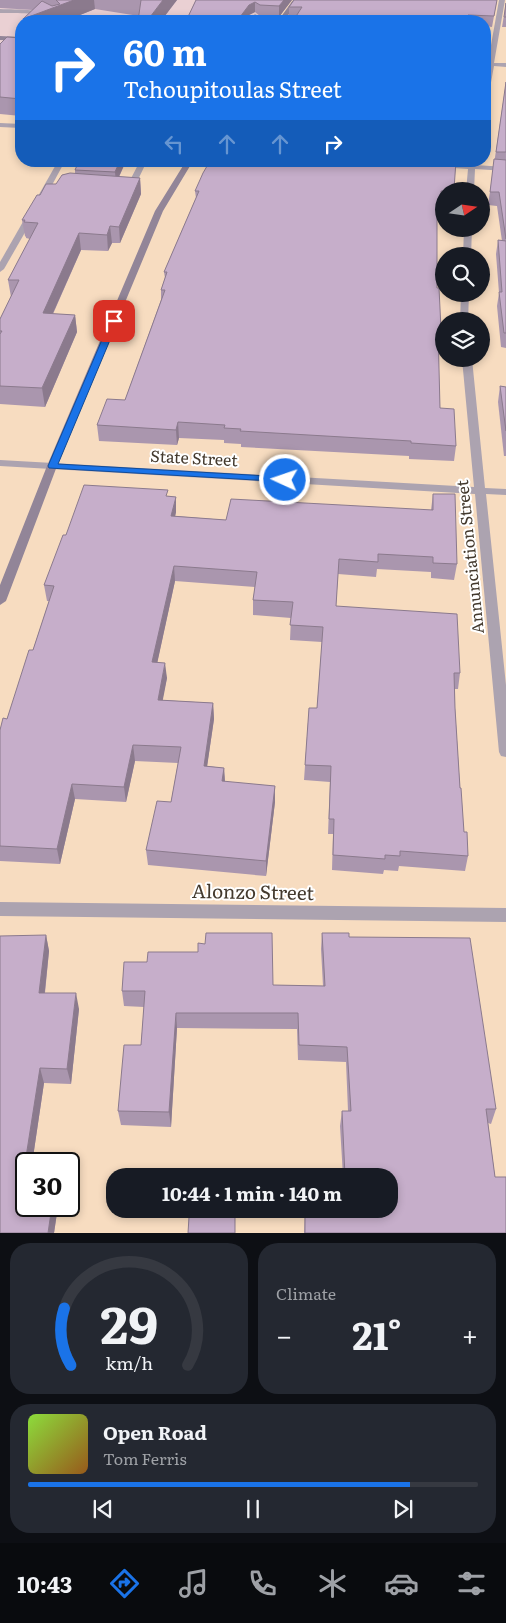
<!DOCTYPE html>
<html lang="en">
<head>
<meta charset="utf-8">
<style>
  :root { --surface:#171b24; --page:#242831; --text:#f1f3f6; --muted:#9ea1a6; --line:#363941; --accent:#1a73e8 }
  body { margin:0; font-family:Literata,serif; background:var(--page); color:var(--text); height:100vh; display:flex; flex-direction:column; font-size:19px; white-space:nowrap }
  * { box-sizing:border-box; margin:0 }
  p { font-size:16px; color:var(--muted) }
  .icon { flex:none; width:28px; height:28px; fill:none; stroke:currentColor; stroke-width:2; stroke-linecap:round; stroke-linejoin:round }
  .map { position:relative; height:1233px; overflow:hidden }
  .panel { display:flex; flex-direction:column; gap:10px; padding:10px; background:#0d0f14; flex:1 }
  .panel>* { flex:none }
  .top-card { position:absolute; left:15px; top:15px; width:476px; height:152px; border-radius:20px; box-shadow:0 2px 8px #0003; background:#1a73e8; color:#fff; overflow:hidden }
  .needle { width:32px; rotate:77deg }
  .fabs { position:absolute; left:435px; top:182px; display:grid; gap:10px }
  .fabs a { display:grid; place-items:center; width:55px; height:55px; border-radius:50%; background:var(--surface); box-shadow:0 2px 8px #0003; font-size:25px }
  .speed { position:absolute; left:15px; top:1152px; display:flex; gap:10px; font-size:25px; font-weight:700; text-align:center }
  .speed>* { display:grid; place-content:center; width:65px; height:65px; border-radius:50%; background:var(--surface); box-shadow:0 2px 8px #0003; line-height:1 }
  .speed .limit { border:2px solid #111; border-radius:8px; background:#fff; color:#111 }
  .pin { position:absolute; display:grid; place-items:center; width:42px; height:42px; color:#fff; margin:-21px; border-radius:10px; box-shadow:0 2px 8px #0006 }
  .me { position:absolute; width:55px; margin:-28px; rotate:273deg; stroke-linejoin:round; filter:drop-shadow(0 0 4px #0008) }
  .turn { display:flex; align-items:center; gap:18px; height:105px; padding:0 25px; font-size:22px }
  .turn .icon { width:65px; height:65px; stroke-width:2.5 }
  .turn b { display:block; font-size:35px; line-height:42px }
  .lanes { display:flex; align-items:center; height:48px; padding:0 25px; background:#0003; justify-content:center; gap:25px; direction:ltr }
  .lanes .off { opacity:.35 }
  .big { font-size:38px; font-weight:700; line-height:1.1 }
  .panel .widget { flex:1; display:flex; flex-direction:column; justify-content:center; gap:8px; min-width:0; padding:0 18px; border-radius:20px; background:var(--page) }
  .panel .dial { align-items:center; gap:0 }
  .dial svg { height:130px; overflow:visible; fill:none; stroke:var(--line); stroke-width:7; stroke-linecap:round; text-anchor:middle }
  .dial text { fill:var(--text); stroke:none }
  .song { display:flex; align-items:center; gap:15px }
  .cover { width:60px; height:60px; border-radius:8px; background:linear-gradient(135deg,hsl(90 70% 55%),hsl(30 70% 35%)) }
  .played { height:5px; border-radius:2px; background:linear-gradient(90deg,var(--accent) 85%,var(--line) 85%) }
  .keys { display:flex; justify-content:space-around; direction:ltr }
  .heat { display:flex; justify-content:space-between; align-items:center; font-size:28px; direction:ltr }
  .panel .tiles { flex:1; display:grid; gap:10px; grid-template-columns:1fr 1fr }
  .widget:last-child { grid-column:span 2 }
  .trip { position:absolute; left:106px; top:1168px; width:292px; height:50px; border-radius:20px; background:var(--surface); box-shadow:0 2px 8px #0003; font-weight:700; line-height:50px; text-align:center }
  .tab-bar { display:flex; height:80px; justify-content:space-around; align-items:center; background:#090b0e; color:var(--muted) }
  .tab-bar .icon { width:35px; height:35px }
  .tab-bar .on { color:var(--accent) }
  .tab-bar b { font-size:22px; color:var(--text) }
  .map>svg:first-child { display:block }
</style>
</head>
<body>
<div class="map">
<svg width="506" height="1233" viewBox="0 0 506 1233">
  <rect width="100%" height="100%" fill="#f7dcc0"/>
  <polygon fill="#ead0d3" points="0,0 286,0 270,21 21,21 21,48 0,46"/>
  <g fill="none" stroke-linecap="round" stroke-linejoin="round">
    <g fill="#aca3b0" fill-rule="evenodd">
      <path d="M0,9C16,10 50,8 60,21H54C47,12 12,13 0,13Z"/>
      <polygon points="255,14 258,16 254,21 248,21"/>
      <polygon points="0,123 21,124 21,128 0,127"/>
      <polygon points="58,161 65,161 44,200 38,200 37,198"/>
      <polygon points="140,161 147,161 134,188 130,190 123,190 122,188 127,186"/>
      <polygon points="28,213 35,215 4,269 0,272 0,262"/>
    </g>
    <g fill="#aca3b0" fill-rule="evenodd">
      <polygon points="499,0 505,0 494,63 506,63 506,67 494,66 488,99 485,101 485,81 488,66 485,66 485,62 488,62"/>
      <polygon points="468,161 476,161 475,165 506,167 506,171 475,169 474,191 466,191 468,169 439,167 435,165 439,163 468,165"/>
      <polygon points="464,229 472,229 471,256 463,256"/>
      <polygon points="461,294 469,294 468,321 460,321"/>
      <polygon points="462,359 472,359 485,488 506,489 506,495 486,494 506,685 506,757 501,756 499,752 475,494 0,466 0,460 474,487"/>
      <polygon points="0,902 506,908 506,922 0,916"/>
    </g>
    <g fill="#928598" fill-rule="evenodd">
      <polygon points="293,0 299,0 284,21 278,21"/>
      <polygon points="0,36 21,37 21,41 0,40"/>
      <polygon points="186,161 193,161 163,211 57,466 6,601 0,605 0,585 47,466 155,211"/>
    </g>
  </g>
  <g fill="#aa96ae">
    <polygon points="0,0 177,0 161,21 138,21 139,16 95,9 65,21 23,21 33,10 0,8"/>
    <polygon points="196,0 292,0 279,17 260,16 255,12 249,15 245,21 186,21"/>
    <polygon points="497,0 492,27 485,26 485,21 293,21 296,17 289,17 289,7"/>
    <polygon points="506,3 506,27 502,27"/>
    <polygon points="21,38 21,116 0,114 0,44"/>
    <polygon points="506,82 506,348 501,347 497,306 499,293 496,254 498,240 502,241 497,206 488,205"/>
    <polygon points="79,161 126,161 119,177 140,178 141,194 120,243 112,243 108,251 81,250 53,314 75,315 77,332 45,407 0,404 0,319 11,297 8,280 30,239 26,238 26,237 25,236 22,220 40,195 75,174 75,170"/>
    <polygon points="456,161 453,191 444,191 444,202 443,204 441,204 439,215 437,215 437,288 441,329 439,344 438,344 440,408 456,446 454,461 409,459 409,456 241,447 241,444 224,443 224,440 179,438 177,445 99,441 97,425 125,400 161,300 161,290 165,278 164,272 196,198 195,191"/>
    <polygon points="500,386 506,387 506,456 504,456 498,402"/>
    <polygon points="433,494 457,564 454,580 431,578 431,572 377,569 376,577 338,574 336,606 460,673 458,689 455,689 455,708 460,788 464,832 468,856 465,871 399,866 398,871 384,870 383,874 332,870 333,834 328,834 330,782 304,780 309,708 317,708 322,642 290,640 291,618 253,615 253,600 255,587 175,581 157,663 167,678 162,700 213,703 214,719 207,766 224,768 225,782 275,786 275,802 266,876 148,865 146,850 171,802 178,763 135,761 126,802 75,799 60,864 0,861 0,730 7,719 33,650 49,601 47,601 44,585 66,535 168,496 176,497 176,512 175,516 226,520 431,510"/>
    <polygon points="322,933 349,937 496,1109 491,1124 488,1123 495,1177 506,1233 304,1233 305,1212 344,1212 344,1209 390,1209 390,1176 343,1176 340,1126 342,1111 348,1111 346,1062 298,1060 297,1029 177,1028 171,1127 121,1125 118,1111 141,1045 144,1007 124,1006 122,991 273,985 323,986 321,949"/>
    <polygon points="46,935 49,951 45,993 79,1009 71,1084 44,1083 32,1164 26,1164 26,1206 58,1206 54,1233 0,1233"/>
  </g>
  <g fill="#8b7a8d">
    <polygon points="74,0 94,0 95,9 65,21 23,21 23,19"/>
    <polygon points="163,0 177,0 161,21 147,21"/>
    <polygon points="284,0 292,0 279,17 279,6"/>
    <polygon points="255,2 255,12 249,15 245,21 237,21 249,5"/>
    <polygon points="120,161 126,161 116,183 115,172"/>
    <polygon points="140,178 141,194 120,243 119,227"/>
    <polygon points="110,226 112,243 108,251 107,235"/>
    <polygon points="79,233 81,250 45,331 43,313"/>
    <polygon points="75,315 77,332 45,407 42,388"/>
    <polygon points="178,422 179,438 177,445 176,430"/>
    <polygon points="176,497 176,512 172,531 171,516"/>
    <polygon points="174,566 175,581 154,678 152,662"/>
    <polygon points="165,663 167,678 160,715 158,700"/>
    <polygon points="213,703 214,719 205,781 204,766"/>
    <polygon points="133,745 135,761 126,802 124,787"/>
    <polygon points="224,768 225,783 222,781"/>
    <polygon points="72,784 75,799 60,864 57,849"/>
    <polygon points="275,786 275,802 266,876 266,861"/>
    <polygon points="46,935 49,951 43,1009 39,993"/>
    <polygon points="76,993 79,1009 71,1084 67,1069"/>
    <polygon points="176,1013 177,1028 171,1127 169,1112"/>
    <polygon points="40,1068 44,1083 32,1164 26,1164 26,1185 23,1176"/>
    <polygon points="52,1206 58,1206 54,1233 48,1233"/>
  </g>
  <g fill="#c6aeca" stroke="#8b7a8d">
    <polygon points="56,0 74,0 23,19 42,1 52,6 60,4"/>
    <polygon points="141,0 163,0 147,21 138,21"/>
    <polygon points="196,0 284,0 279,6 260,5 255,2 249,5 237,21 186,21"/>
    <polygon points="294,0 497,0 494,16 468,15 467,21 293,21 302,7 289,7"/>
    <polygon points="506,3 506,17 504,17"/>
    <polygon points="7,37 21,38 21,99 0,97 0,44"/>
    <polygon points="506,82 506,152 496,152"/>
    <polygon points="494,159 506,160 506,239 499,192 490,192"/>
    <polygon points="79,161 120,161 115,172 75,170"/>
    <polygon points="210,161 456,161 454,189 445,188 445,191 441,191 441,202 437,202 437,288 439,288 441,329 438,329 440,408 454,409 456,446 411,443 411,441 240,431 241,429 224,428 225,425 178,422 176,430 97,425 107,399 125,400 165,290 161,290 167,272 164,272 199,191 195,191 203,173"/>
    <polygon points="70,173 140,178 119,227 110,226 107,235 79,233 43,313 75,315 42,388 0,386 0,334 2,331 0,331 0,319 19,280 8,280 38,223 24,222 25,220 22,220 37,195 40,195 46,184 56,184 62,175"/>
    <polygon points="498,240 506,241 506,333 504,333 499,292 502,292"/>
    <polygon points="500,386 506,387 506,431"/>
    <polygon points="84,485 168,490 166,496 176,497 171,516 226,520 231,499 433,510 433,494 455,494 457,564 433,563 433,557 378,554 378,562 339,559 336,606 457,614 460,673 454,673 455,708 460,788 461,788 464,832 467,832 468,856 400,851 400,856 385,855 385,859 333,855 334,819 329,819 331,766 305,765 309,708 317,708 323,627 290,625 293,602 253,600 257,572 174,566 152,662 165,663 158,700 213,703 204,766 224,768 222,781 275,786 266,861 146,850 157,801 171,802 181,747 133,745 124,787 72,784 57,849 0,846 0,730 3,718 7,719 29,650 33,650 54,586 44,585 63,535 66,535"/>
    <polygon points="206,933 272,933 273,985 325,986 322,933 349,933 349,937 470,938 496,1109 486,1109 495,1177 506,1177 506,1233 305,1233 305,1212 347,1212 347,1209 390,1209 390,1176 345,1176 342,1111 351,1111 347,1047 299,1045 298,1013 176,1013 169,1112 118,1111 124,1045 141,1045 145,991 122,991 124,962 147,962 148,952 198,952 198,943 205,944"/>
    <polygon points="46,935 39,993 76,993 67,1069 40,1068 23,1176 26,1177 26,1206 52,1206 48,1233 0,1233 0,936"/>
    <polygon points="189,1217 235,1217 235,1233 188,1233"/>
  </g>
  <polygon fill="#1a73e8" stroke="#114b97" points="114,318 118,321 58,464 285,477 289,478 289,482 49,468 48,466 110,321"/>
  <g text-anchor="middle" stroke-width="4" stroke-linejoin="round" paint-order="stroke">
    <g font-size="16" fill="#43392d" stroke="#fff">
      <text transform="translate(194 458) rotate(3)" y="6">State Street</text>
      <text transform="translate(470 557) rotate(-96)" y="6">Annunciation Street</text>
    </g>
    <g font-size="19" fill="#43392d" stroke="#fff">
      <text transform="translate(253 892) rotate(1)" y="7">Alonzo Street</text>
    </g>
  </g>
</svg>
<div class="fabs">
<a><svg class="needle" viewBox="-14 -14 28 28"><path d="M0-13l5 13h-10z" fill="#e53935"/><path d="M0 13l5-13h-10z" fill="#9ea1a6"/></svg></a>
<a><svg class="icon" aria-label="search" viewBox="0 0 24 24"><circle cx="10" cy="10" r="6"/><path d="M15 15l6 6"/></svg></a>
<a><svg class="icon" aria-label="layers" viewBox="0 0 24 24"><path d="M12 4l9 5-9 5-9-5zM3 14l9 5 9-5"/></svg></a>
</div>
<div class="speed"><div class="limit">30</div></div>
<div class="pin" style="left:114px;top:321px;background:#d93025"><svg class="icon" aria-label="arrive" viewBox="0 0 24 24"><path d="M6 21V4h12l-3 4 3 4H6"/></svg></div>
<svg class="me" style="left:285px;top:480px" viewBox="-20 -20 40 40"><circle r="17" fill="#1a73e8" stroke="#fff" stroke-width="3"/><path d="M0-11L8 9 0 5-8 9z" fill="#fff"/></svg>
<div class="trip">10:44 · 1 min · 140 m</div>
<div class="top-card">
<div class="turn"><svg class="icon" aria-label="right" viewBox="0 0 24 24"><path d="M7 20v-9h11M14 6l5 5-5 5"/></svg><div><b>60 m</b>Tchoupitoulas Street</div></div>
<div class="lanes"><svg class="icon off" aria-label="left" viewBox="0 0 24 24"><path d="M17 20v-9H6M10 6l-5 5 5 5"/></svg><svg class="icon off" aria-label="ahead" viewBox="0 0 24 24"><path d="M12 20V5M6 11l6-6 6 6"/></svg><svg class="icon off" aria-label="ahead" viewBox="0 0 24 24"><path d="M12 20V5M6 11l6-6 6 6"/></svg><svg class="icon" aria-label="right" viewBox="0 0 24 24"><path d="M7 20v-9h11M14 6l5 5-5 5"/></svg></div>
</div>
</div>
<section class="panel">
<div class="tiles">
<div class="widget dial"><svg viewBox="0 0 100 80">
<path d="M14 69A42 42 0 1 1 86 69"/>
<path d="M14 69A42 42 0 0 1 10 34" stroke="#1a73e8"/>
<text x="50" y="56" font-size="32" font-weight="700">29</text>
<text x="50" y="72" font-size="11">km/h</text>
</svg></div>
<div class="widget"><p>Climate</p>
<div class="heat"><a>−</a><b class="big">21°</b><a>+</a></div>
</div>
<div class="widget">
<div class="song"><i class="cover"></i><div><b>Open Road</b><p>Tom Ferris</p></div></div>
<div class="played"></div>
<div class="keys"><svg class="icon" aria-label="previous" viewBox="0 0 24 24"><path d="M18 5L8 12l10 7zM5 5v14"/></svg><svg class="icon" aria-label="pause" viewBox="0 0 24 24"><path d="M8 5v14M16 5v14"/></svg><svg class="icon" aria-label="next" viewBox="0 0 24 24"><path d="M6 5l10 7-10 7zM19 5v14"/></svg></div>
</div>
</div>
</section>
<nav class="tab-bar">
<b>10:43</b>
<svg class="icon on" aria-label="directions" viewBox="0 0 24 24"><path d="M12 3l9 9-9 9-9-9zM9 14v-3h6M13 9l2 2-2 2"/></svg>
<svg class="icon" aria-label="music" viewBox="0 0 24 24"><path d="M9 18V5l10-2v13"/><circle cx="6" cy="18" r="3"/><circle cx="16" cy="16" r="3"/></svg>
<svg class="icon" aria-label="phone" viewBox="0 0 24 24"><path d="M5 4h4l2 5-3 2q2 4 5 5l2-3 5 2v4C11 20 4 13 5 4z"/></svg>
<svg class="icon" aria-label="climate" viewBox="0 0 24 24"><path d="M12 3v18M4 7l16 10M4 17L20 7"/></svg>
<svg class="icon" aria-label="car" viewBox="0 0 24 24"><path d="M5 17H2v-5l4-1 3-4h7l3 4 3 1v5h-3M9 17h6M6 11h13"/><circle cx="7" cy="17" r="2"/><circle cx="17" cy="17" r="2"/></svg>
<svg class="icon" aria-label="filters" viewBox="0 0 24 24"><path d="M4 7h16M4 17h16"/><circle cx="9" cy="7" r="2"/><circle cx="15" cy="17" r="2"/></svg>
</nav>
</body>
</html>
